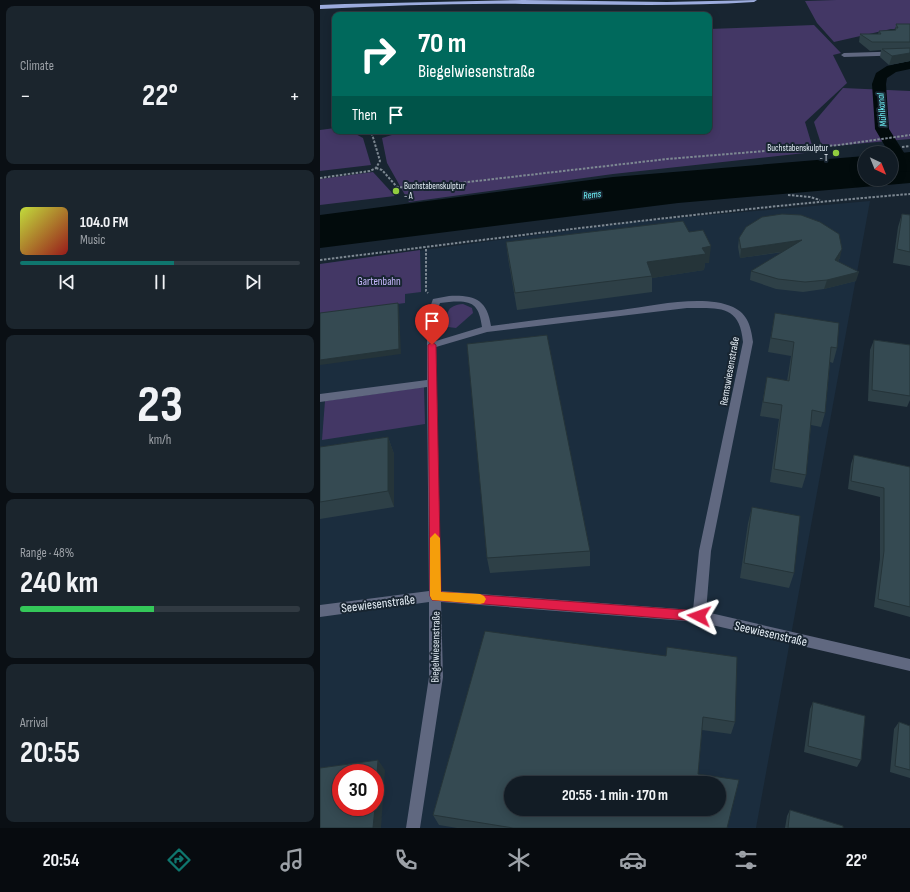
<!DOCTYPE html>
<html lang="en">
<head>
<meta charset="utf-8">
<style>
  :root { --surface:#121c25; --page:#1b252d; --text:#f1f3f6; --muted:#9ca1a7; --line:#313a42; --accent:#0f766e }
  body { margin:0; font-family:"Sofia Sans Condensed",sans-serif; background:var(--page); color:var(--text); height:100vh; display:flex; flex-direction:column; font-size:15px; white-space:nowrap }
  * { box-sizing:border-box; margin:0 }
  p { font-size:13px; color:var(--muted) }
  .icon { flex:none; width:22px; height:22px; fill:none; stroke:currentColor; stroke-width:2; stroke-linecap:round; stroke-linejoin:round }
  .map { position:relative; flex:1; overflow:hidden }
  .drawer { display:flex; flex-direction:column; gap:6px; padding:6px; background:#0a0f14; width:320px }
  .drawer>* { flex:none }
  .banner { position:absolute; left:12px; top:12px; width:380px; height:122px; border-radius:8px; box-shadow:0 2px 10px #0003,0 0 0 1px var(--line); background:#00695c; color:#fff; overflow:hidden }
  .needle { width:26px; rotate:137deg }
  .buttons { position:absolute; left:538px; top:146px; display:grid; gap:8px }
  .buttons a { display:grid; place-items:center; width:40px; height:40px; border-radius:50%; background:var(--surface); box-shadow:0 2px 10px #0003,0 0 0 1px var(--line); font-size:20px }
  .speed { position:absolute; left:12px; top:764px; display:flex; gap:8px; font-size:20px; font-weight:700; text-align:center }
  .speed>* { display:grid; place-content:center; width:52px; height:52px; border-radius:50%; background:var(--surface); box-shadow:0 2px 10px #0003,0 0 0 1px var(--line); line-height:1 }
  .speed .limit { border:6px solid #d22; background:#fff; color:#111 }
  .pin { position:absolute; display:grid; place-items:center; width:34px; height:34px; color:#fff; margin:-41px -17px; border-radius:50% 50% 50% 0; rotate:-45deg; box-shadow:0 0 4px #0007 }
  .pin .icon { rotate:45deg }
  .me { position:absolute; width:44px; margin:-22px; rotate:274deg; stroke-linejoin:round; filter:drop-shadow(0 0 3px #0008) }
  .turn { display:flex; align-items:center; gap:14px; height:84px; padding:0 20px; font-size:18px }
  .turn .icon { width:52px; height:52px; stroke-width:2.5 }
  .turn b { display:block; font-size:28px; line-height:34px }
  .then { display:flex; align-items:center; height:38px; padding:0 20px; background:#0003; gap:8px; font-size:15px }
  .big { font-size:30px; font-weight:700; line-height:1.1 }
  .drawer .widget { flex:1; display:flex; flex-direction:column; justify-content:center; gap:6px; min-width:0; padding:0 14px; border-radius:8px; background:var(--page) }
  .drawer .dial { align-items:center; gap:0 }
  .dial b { font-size:52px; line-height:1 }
  .song { display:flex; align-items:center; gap:12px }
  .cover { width:48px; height:48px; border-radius:6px; background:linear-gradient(135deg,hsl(70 70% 55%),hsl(0 70% 35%)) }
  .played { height:4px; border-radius:2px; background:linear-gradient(90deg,var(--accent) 55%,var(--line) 55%) }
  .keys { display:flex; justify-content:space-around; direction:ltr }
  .heat { display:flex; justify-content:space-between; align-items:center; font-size:22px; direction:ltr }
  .charge { height:6px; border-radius:3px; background:linear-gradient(90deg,#34c759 48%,var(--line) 0) }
  .trip { position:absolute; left:184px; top:776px; width:222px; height:40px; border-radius:20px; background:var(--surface); box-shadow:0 2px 10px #0003,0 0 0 1px var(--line); font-weight:700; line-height:40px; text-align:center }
  .tabs { display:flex; height:64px; justify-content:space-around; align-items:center; background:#070b0f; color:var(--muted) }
  .tabs .icon { width:28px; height:28px }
  .tabs .active { color:var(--accent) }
  .tabs b { font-size:18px; color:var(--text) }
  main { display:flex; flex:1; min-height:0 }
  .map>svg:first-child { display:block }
</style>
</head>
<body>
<main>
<section class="drawer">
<div class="widget"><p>Climate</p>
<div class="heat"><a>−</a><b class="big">22°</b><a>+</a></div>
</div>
<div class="widget">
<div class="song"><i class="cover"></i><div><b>104.0 FM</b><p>Music</p></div></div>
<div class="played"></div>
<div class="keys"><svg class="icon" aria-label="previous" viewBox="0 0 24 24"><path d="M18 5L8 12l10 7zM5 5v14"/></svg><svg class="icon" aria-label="pause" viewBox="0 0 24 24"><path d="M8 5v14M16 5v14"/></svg><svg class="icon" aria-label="next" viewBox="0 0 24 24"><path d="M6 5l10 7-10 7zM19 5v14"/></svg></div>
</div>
<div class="widget dial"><b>23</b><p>km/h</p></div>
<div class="widget"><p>Range · 48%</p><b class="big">240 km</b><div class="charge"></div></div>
<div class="widget"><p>Arrival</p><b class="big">20:55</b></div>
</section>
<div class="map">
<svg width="590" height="828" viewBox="0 0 590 828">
  <rect width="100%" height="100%" fill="#182531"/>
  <path fill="#1b2d3e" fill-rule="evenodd" d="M550,201L436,828H0V264L321,221ZM21,773H55V807H21ZM191,783H399V809H191Z"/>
  <g fill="#433765">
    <polygon points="516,0 590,0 590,32 588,29 571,29 514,42 497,23 485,1"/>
    <polygon points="494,25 521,53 513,55 527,83 485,122 494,152 293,174 89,202 67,163 62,138 85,131 389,131 389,29"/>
    <polygon points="523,88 590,91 590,139 502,147 494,122"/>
    <polygon points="15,128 15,131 30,131 43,138 51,165 0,171 0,130"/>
    <polygon points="53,172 75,196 0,205 0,179"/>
    <polygon points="100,250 101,292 85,294 85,303 0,314 0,264"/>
    <path d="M143,304L152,308L153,313L136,328L128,327C125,314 127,305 143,304Z"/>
    <polygon points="104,387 105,424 2,440 5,401"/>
  </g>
  <polygon fill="#020b0c" points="590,152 590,183 358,203 0,248 0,215 293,177 545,156 545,179 571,179 571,154"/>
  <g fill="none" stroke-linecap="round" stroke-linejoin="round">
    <polygon fill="#020b0c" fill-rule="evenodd" points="590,61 590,69 576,72 567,78 566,84 569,129 590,162 590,172 580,171 571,156 571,153 569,153 555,129 552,84 556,73 567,66"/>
    <polyline stroke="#7d8892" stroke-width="1.5" stroke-dasharray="2 1" stroke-linecap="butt" points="51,131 52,135"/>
    <g stroke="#7d8892" stroke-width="2" stroke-dasharray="2.5 1.5" stroke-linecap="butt">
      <polyline points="582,147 590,146"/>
      <polyline points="56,168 62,170 77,187 96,188 347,159 519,145 590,135"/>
      <polyline points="0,178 50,171 56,168 60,161 52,134"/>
      <polyline points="468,195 490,197 500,200"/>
      <polyline points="106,249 106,291 108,293"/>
      <path d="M0,260C196,236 393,210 590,194"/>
    </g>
    <g fill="#606880" fill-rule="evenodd">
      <polygon points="590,51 590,55 524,57 521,55 524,53"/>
      <path d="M129,296C154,295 167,299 171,326C214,320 258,315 301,310C333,306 383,294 413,307C428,314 431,327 433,342L391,551L386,612L590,659V671L379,622L121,602L123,677L100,828H86L109,677V602L0,617V605L109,591L107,387L0,402V394L107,380V316L113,299ZM129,302C152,300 159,304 162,327L116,341L115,316L120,303ZM367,308C398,308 420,304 423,342L379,551L373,610L121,591L116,347L167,332Z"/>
    </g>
    <path fill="#9cacde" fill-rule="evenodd" d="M203,0L347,2L437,0L434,2C357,7 280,4 203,4C136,3 68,6 0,9V5L25,4Z"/>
  </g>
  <g fill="#2e4047">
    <polygon points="576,24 590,24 590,61 569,65 560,57 561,50 550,51 539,42 540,34 558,34 559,31 575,31"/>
    <polygon points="582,214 590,215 590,266 573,263 578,227"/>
    <polygon points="369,232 389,263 385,263 384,270 332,278 332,292 197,310 188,258 186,242"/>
    <polygon points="419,238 520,258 518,261 536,281 504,289 483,292 456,289 430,280 431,271 463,252 420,258 418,247"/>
    <polygon points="455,313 517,348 513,363 510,362 505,413 501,427 491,425 486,475 482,488 450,482 459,419 440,416 447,377 467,381 471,356 448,352"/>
    <polygon points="554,340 590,345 590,400 587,407 548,401 550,350"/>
    <polygon points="68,437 74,454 74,507 0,519 0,447"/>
    <polygon points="534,455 590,467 590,617 554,607 560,559 560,497 528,489 531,464"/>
    <polygon points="432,507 474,573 469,588 420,578 428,523"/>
    <polygon points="270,551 270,566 170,573 167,558"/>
    <polygon points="165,631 415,722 411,734 382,730 378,774 407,828 137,828 119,825 113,815"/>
    <polygon points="493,702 541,760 537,767 484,752 490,709"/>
    <polygon points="579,722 590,726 590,778 570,772 574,729"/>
    <polygon points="470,810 523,828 465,828 467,816"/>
  </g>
  <g fill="#253439">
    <polygon points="590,53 590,61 569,65 572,56"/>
    <polygon points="482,240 480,249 420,258 421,249"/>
    <polygon points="391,246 389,263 385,263 384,270 332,278 327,262 382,248"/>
    <polygon points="522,249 520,258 512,269 515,260"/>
    <polygon points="539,272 536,281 504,289 507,280"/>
    <polygon points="78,303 79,308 81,354 0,365 0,360"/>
    <polygon points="68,437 74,454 74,507 68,491"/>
    <polygon points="58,760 65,770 61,828 53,828"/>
  </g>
  <g fill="#354a52" stroke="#253439" fill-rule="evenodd">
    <polygon points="576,24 590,24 590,42 552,42 540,34 561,34 559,31 576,30 575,28 578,28"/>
    <polygon points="590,48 590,53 572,56 562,49"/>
    <polygon points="462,214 481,215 500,222 519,234 522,249 515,260 539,272 507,280 485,282 458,279 431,271 482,240 421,249 419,238 426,227 442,217"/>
    <polygon points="582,214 590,215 590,252 577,249"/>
    <polygon points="363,221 369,232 383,230 391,246 382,248 386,254 327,262 332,276 195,293 186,242"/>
    <polygon points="78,303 79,349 0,360 0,313"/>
    <polygon points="455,313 519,323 517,348 511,347 505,413 492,410 486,475 454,469 462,405 443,402 447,377 469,381 474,342 451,338"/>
    <polygon points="227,335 270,551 167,558 147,344"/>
    <polygon points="554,340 590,345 590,396 552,390"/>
    <polygon points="68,437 68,491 0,502 0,447"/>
    <polygon points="534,455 590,467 590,607 558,599 564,551 564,488 531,481"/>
    <polygon points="432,507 480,516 474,573 424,563"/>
    <path d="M165,631L346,656L347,647L417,657L415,722L383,717L378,774L419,780L407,828H193L113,815ZM191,783H399V809H191Z"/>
    <polygon points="493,702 545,716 541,760 488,746"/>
    <polygon points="579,722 590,726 590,770 575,766"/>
    <polygon points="58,760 55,801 55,773 21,773 21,807 55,807 53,828 0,828 0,768"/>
    <polygon points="470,810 523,826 523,828 468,828"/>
  </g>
  <polygon fill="#e11d48" stroke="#92132f" points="112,342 116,345 121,592 379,611 383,612 384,616 383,619 379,621 112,600 110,596 108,345"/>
  <polygon fill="#f59e0b" points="115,533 120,538 121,592 160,594 164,596 166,599 164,603 160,604 112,600 110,596 110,538"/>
  <g fill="#92cd3f" stroke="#182531" stroke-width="1.5">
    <circle cx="516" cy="153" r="4"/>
    <circle cx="76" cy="191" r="4"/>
  </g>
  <g text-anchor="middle" stroke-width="4" stroke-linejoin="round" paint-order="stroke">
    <g font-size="9" fill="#e4edf5" stroke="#182531" text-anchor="end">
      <text x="508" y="151">Buchstabenskulptur<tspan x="508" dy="10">- T</tspan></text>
      <text x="84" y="189" text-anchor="start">Buchstabenskulptur<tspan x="84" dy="10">- A</tspan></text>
    </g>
    <g font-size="10" font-style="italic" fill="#6ff4fb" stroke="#182531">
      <text transform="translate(561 110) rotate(-95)" y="4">Mühlkanal</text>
      <text transform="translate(272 194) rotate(-7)" y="4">Rems</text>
    </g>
    <g font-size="11" fill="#c5b7fa" stroke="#182531">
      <text x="59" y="285">Gartenbahn</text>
    </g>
    <g font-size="11" fill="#e4edf5" stroke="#182531">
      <text transform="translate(409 371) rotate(-80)" y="4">Remswiesenstraße</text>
      <text transform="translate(115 647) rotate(-89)" y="4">Biegelwiesenstraße</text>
    </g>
    <g font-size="13" fill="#e4edf5" stroke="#182531">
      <text transform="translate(58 603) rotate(-7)" y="5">Seewiesenstraße</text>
      <text transform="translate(451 633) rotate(13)" y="5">Seewiesenstraße</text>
    </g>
  </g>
</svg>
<div class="buttons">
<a><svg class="needle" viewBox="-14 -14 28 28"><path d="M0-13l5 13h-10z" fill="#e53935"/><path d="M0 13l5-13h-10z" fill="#9ca1a7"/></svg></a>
</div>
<div class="speed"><div class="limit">30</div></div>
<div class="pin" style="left:112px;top:345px;background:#d93025"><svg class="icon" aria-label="arrive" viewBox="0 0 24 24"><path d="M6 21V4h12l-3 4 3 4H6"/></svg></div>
<svg class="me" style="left:379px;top:616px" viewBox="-20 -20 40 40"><path d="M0-17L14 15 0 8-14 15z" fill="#e11d48" stroke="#fff" stroke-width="4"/></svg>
<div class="trip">20:55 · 1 min · 170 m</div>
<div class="banner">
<div class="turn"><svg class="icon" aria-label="right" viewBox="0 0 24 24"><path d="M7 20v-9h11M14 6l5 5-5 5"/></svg><div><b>70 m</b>Biegelwiesenstraße</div></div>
<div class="then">Then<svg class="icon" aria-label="arrive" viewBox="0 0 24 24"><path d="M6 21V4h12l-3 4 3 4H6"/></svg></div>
</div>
</div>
</main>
<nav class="tabs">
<b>20:54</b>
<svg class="icon active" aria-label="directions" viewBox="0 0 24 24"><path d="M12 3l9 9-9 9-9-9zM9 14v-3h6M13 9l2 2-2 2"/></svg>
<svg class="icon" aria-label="music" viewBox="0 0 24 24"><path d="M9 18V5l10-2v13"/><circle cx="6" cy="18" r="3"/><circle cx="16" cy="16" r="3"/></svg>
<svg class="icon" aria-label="phone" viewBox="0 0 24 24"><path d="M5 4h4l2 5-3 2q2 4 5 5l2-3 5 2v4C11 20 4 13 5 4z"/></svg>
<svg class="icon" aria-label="climate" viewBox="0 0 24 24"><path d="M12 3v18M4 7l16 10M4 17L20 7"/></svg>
<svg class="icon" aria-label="car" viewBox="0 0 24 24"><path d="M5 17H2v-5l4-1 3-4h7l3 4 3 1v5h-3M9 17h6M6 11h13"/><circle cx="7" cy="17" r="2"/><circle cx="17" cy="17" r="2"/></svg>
<svg class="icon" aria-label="filters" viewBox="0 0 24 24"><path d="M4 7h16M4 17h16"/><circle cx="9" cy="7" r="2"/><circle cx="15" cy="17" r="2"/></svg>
<b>22°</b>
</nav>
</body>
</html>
